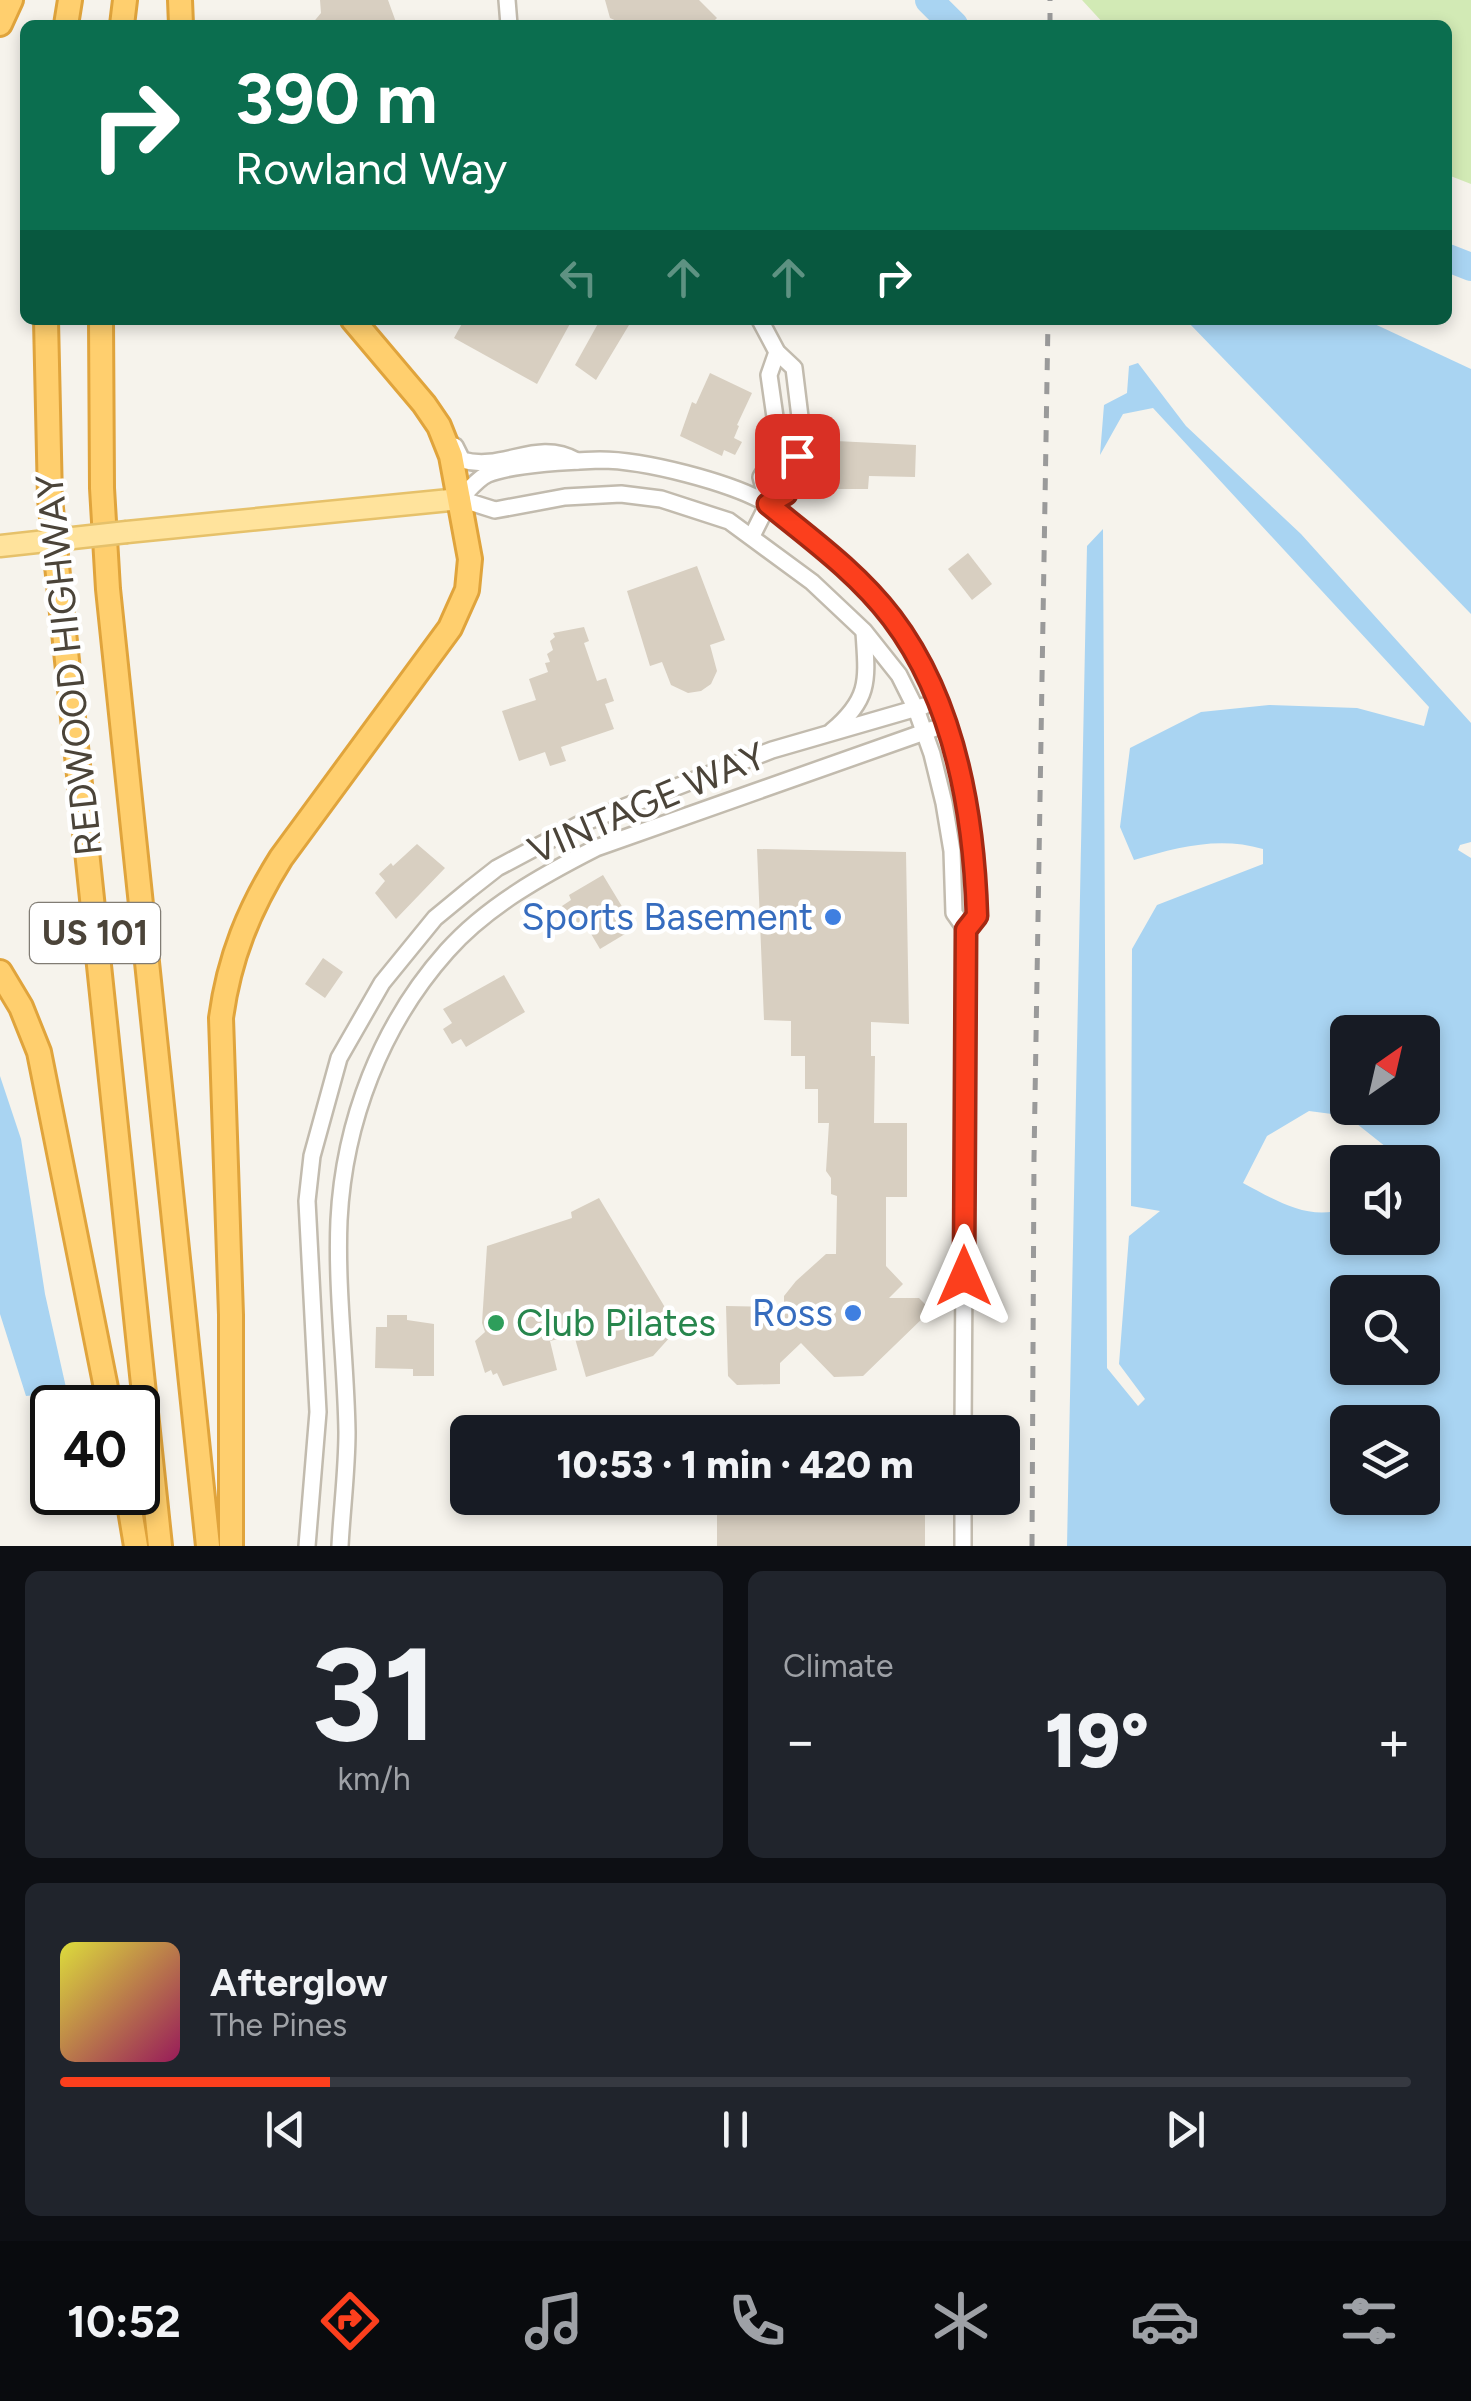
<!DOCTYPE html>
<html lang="en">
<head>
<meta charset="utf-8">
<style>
  :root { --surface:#171b24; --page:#20242c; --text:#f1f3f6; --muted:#9ea1a6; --line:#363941; --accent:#fc3f1d }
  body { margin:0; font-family:Figtree,sans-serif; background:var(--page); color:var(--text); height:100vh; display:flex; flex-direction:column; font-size:38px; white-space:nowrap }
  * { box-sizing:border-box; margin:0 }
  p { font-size:32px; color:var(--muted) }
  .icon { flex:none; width:55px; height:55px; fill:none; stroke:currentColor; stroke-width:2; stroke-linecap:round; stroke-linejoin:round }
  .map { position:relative; height:1546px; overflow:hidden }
  .panel { display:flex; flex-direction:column; gap:25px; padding:25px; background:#0d0f14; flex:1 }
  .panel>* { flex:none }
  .banner { position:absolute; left:20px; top:20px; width:1432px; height:305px; border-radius:15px; box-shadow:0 5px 15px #0003; background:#0b6e4f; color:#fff; overflow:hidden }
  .needle { width:65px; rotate:34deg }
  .controls { position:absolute; left:1330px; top:1015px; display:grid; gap:20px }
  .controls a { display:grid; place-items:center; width:110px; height:110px; border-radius:15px; background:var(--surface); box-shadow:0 5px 15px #0003; font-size:50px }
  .speed { position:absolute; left:30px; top:1385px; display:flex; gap:20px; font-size:50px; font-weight:700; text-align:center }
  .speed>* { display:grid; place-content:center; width:130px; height:130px; border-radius:50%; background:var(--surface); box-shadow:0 5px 15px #0003; line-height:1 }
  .speed .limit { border:5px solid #111; border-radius:15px; background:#fff; color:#111 }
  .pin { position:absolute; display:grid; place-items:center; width:85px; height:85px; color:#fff; margin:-42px; border-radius:20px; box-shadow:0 5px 15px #0006 }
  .me { position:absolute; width:110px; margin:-55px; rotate:0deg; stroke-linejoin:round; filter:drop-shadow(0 0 8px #0008) }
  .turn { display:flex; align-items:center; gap:35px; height:210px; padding:0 50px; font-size:45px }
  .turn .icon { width:130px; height:130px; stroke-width:2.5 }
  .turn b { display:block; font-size:70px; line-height:85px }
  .lanes { display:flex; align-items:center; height:95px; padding:0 50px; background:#0003; justify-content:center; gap:50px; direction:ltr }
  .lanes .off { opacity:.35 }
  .big { font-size:75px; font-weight:800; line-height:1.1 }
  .panel .tile { flex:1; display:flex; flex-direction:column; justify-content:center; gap:15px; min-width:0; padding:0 35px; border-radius:15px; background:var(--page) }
  .panel .dial { align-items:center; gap:0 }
  .dial b { font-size:130px; line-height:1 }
  .song { display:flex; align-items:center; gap:30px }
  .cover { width:120px; height:120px; border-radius:15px; background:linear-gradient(135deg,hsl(60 70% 55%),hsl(330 70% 35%)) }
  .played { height:10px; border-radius:5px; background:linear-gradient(90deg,var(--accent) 20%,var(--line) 20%) }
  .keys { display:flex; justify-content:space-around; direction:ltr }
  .heat { display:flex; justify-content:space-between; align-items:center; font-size:55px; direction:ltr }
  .panel .tiles { flex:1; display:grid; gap:25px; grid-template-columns:1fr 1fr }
  .tile:last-child { grid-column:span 2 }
  .trip { position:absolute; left:450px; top:1415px; width:570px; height:100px; border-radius:15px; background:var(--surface); box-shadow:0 5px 15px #0003; font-weight:800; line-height:100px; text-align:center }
  .tabs { display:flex; height:160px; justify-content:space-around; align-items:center; background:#090b0e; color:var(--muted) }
  .tabs .icon { width:70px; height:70px }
  .tabs .active { color:var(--accent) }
  .tabs b { font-size:45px; color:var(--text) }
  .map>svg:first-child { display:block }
</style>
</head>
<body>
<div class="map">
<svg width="1471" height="1546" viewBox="0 0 1471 1546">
  <rect width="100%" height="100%" fill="#f6f3ec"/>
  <polygon fill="#d2eab5" points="1082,0 1471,0 1471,184 1448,175 1448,25 1105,25"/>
  <g fill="#a9d4f2" fill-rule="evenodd">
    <polygon points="1186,320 1366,320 1471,369 1471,614"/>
    <path d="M1138,363L1186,426L1301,534L1471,723V842L1460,845L1458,850L1471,858V1546H1067L1087,546L1103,529L1107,1368L1138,1406L1145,1399L1119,1364L1129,1236L1160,1211L1131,1206L1132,949L1157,905L1263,864V849C1219,836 1178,847 1134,860L1120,827L1130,748L1201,712L1269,705L1357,708L1424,726L1429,707L1153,408L1123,414L1100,455L1104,405L1127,393L1129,366ZM1348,1032H1422V1108H1348ZM1309,1111L1347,1116L1386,1147L1391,1162H1422V1238H1348L1347,1208C1309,1222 1277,1201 1243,1183L1267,1136ZM1348,1292H1422V1368H1348ZM1348,1422H1422V1498H1348Z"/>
    <polygon points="0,1076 21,1139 45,1294 67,1392 26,1396 0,1314"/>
  </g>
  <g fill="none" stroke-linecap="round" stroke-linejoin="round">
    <g stroke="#a9d4f2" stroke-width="28">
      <polyline points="929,0 954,25"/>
      <polyline points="1448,258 1471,267"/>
    </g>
  </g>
  <g fill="#d8cfc1">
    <polygon points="320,0 388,0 397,25 311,25 321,13"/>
    <polygon points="605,0 699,0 717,18 710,25 625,25 610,18"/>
    <polygon points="464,320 572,320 537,384 454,338"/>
    <polygon points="600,320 632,320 596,380 575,365"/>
    <polygon points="710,373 752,393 737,425 739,426 734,438 742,442 735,455 724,450 722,456 680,436 692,402 696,404"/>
    <polygon points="836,441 916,445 915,477 869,476 868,489 836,489"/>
    <polygon points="968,553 992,584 972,600 948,569"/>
    <polygon points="697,566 725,640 710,645 717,671 711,684 701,691 688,693 671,685 662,662 650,666 627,591"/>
    <polygon points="584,627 589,641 584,643 597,681 606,678 614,701 605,704 614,729 561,747 566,761 550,766 545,752 519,761 502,711 536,700 529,679 548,672 545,663 550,662 547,654 553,650 550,641 555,637 553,633"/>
    <polygon points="417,844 445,868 396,919 375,893 385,881 379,874 391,863 393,866"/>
    <polygon points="757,849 906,852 909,1024 871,1022 871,1056 875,1056 874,1123 907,1123 907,1197 886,1197 886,1266 903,1284 889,1298 919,1298 926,1305 926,1315 863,1376 834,1377 801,1343 780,1363 780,1384 737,1385 728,1376 726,1306 784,1307 784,1296 796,1281 826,1254 836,1254 837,1196 831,1194 831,1178 826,1171 829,1123 818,1123 818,1089 805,1089 805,1056 791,1056 791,1021 764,1020"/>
    <polygon points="603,875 635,928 600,949 587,927 578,933 562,906 571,900 569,895"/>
    <polygon points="323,958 343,972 325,998 305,984"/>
    <polygon points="504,975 525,1012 466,1047 461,1039 452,1044 443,1029 452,1023 443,1009"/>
    <polygon points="599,1198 669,1314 671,1336 653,1356 586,1377 574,1335 550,1341 557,1370 503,1386 497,1373 493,1375 491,1370 485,1373 475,1341 485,1332 482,1323 487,1246 572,1218 571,1212"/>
    <polygon points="387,1315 407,1315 407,1320 434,1324 434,1376 413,1376 413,1369 375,1368 376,1327 387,1327"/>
    <rect x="717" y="1498" width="208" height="48"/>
  </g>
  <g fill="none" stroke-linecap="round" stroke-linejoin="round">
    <defs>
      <g id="minor">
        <polyline points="507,0 509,25"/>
        <path d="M455,446L462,460C504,472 536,438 577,461"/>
        <polyline points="768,504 761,477 771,460 775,443 775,417 769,375 777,352"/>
        <polyline points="752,536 768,504 786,493 797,456 800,417 794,368 777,352 760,320"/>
        <path d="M832,731C871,698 867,679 864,632"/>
        <path d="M963,1432L966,930L954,913L952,851L944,803L932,754L916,709L899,675L864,631L812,582L729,521L661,499L621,494L565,497L495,510L460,499C468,491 478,478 488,474C513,464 573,461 600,460C644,460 730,482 768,504C782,513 796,526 809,537C853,574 897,614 923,667C961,744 974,832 977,916L966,930"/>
        <polyline points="307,1546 318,1412 307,1201 312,1156 339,1058 382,983 435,918 469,890 497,868 578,825 772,750 924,706"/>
        <path d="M340,1546C342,1508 347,1470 347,1432C346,1362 336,1291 339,1220C344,1122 381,1025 447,951C487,906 543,875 596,848L933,729"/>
        <polyline points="963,1546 963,1498"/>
      </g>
      <g id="major">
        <polyline points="127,532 460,499"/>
        <polyline points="0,546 46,541"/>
      </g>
      <g id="highway">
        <polyline points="180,0 181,25"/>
        <polyline points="0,24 11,0"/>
        <polyline points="66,25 70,0"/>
        <polyline points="122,25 125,0"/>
        <polyline points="46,320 50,499 160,1546"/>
        <polyline points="101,320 102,488 108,589 208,1546"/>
        <polyline points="0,972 21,1007 39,1052 110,1408"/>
        <polyline points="127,1492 136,1546"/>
        <path d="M231,1546V1315L221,1018C229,958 249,909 281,858L450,628L467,590L470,559L451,456L439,426L424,404L353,320"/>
      </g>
    </defs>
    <use href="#minor" stroke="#c2bbae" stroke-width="20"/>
    <use href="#major" stroke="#e6c16a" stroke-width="25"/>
    <use href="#highway" stroke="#e0a43c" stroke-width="28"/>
    <use href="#minor" stroke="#fff" stroke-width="15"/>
    <use href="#major" stroke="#ffe39c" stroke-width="20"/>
    <use href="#highway" stroke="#ffcf6e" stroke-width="22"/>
    <g stroke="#9a9a9a" stroke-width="5" stroke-dasharray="12 12" stroke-linecap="butt">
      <polyline points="1050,25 1050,0"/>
      <polyline points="1032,1546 1034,1158 1048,320"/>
    </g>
    <defs>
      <polyline id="major-bridge" points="46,541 127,532"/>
    </defs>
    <use href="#major-bridge" stroke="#e6c16a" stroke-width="25" stroke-linecap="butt"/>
    <use href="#major-bridge" stroke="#ffe39c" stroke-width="20"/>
  </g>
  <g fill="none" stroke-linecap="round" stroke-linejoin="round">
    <defs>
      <path id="route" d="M797,456L786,494L768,504C811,539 858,573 892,618C955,701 974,815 977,916L966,930L964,1276"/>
    </defs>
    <use href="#route" stroke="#a42913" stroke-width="25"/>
    <use href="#route" stroke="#fc3f1d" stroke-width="18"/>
  </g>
  <g fill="#3f7fe0" stroke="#fff" stroke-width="4">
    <circle cx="833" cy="917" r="10"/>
    <circle cx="853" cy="1313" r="10"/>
  </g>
  <circle fill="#2e9e5b" stroke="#fff" stroke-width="4" cx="496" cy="1323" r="10"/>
  <g text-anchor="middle" stroke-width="9" stroke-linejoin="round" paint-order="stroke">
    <rect fill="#fff" stroke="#817c74" stroke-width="2.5" x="30" y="903" width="130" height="60" rx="8"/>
    <g font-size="35" font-weight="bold" fill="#4b4439">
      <text x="95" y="945">US 101</text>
    </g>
    <g font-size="38" fill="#4b4439" stroke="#fff">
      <text transform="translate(69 665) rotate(-96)" y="13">REDWOOD HIGHWAY</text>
      <text transform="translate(647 803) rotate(-23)" y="13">VINTAGE WAY</text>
    </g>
    <g font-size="38" fill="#366cbe" stroke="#fff" text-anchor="end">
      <text x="813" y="930">Sports Basement</text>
      <text x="833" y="1326">Ross</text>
    </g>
    <g font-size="38" fill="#27864d" stroke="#fff" text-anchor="start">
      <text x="516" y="1336">Club Pilates</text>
    </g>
  </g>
</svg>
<div class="controls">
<a><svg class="needle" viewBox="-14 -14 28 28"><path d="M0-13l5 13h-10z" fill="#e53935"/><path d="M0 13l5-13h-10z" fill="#9ea1a6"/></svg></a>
<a><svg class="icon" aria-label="sound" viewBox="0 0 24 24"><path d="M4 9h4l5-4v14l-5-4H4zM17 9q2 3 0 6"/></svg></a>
<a><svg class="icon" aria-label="search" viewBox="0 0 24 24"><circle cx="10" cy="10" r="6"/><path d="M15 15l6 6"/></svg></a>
<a><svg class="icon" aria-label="layers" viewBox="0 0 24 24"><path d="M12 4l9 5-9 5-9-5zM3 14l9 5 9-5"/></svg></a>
</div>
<div class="speed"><div class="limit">40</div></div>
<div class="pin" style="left:797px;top:456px;background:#d93025"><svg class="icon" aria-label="arrive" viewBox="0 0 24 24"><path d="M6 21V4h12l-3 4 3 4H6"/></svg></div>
<svg class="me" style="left:964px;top:1276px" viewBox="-20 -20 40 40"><path d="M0-17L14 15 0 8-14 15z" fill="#fc3f1d" stroke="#fff" stroke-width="4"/></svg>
<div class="trip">10:53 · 1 min · 420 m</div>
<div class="banner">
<div class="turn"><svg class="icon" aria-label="right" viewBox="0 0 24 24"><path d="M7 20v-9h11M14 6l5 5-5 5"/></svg><div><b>390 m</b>Rowland Way</div></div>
<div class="lanes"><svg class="icon off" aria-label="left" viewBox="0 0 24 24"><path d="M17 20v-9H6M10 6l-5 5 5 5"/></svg><svg class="icon off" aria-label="ahead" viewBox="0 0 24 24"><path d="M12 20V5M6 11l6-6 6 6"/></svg><svg class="icon off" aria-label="ahead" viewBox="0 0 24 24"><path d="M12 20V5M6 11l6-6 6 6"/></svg><svg class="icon" aria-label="right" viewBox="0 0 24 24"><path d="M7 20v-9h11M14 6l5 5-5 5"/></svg></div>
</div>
</div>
<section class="panel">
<div class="tiles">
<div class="tile dial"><b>31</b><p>km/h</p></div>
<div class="tile"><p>Climate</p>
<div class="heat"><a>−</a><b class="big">19°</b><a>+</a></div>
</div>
<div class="tile">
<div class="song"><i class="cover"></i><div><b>Afterglow</b><p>The Pines</p></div></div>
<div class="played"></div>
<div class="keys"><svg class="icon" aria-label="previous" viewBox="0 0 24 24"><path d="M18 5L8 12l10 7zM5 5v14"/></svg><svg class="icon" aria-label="pause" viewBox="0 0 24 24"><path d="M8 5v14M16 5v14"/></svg><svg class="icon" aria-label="next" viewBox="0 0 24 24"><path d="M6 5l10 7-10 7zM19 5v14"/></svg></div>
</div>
</div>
</section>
<nav class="tabs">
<b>10:52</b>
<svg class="icon active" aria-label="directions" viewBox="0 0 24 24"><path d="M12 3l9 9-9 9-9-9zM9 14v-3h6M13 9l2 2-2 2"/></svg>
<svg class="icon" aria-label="music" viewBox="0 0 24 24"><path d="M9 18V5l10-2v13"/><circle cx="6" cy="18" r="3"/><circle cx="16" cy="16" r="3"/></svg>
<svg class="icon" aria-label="phone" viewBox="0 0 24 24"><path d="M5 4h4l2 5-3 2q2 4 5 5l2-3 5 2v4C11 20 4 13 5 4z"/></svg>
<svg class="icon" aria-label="climate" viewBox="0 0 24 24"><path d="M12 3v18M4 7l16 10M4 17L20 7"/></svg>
<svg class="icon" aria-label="car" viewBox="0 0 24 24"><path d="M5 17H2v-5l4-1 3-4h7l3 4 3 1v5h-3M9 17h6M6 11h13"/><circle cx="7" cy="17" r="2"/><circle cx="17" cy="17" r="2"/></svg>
<svg class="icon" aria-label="filters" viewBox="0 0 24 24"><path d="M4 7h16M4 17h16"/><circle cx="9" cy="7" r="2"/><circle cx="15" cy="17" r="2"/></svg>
</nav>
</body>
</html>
